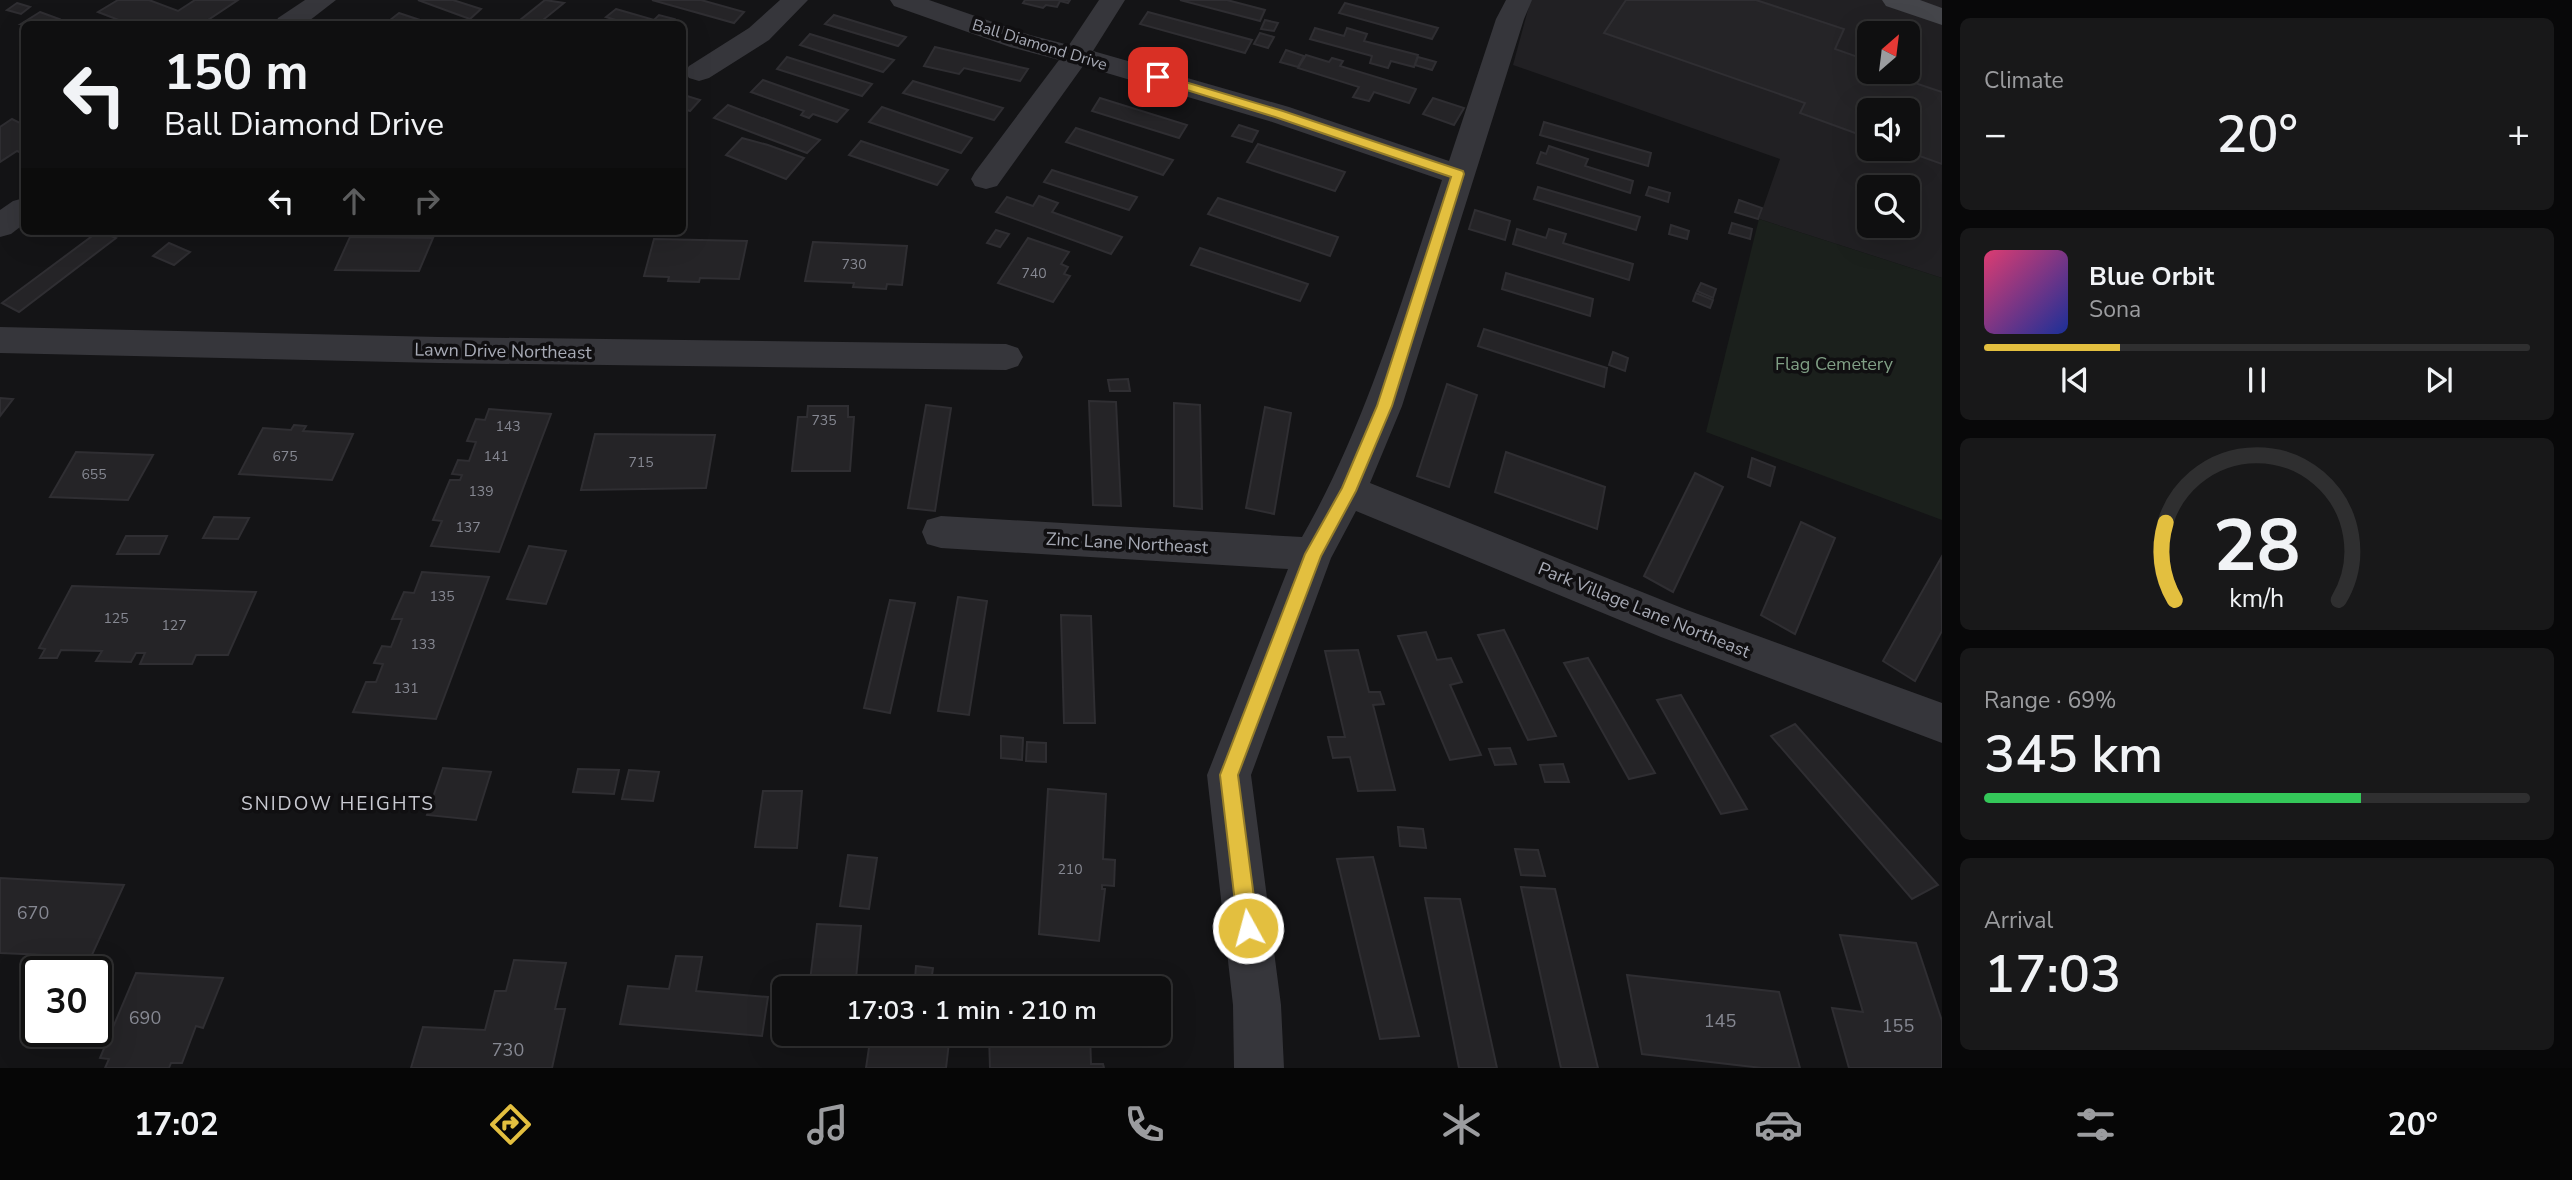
<!DOCTYPE html>
<html lang="en">
<head>
<meta charset="utf-8">
<style>
  :root { --surface:#0f0f10; --page:#181819; --text:#f1f3f6; --muted:#9b9c9f; --line:#2f2f30; --accent:#e3bf3f }
  body { margin:0; font-family:"Nunito Sans",sans-serif; background:var(--page); color:var(--text); height:100vh; display:flex; flex-direction:column; font-size:26px; white-space:nowrap }
  * { box-sizing:border-box; margin:0 }
  p { font-size:23px; color:var(--muted) }
  .icon { flex:none; width:38px; height:38px; fill:none; stroke:currentColor; stroke-width:2; stroke-linecap:round; stroke-linejoin:round }
  .map { position:relative; flex:1; overflow:hidden }
  .side { display:flex; flex-direction:column; gap:18px; padding:18px; background:#080809; width:630px }
  .side>* { flex:none }
  .top-card { position:absolute; left:21px; top:21px; width:665px; height:214px; border-radius:10px; box-shadow:0 7px 28px #0002,0 0 0 2px var(--line); background:#0f0f10; color:var(--text); overflow:hidden }
  .needle { width:46px; rotate:28deg }
  .tools { position:absolute; left:1857px; top:21px; display:grid; gap:14px }
  .tools a { display:grid; place-items:center; width:63px; height:63px; border-radius:10px; background:var(--surface); box-shadow:0 7px 28px #0002,0 0 0 2px var(--line); font-size:35px }
  .speed { position:absolute; left:21px; top:956px; display:flex; gap:14px; font-size:35px; font-weight:700; text-align:center }
  .speed>* { display:grid; place-content:center; width:91px; height:91px; border-radius:50%; background:var(--surface); box-shadow:0 7px 28px #0002,0 0 0 2px var(--line); line-height:1 }
  .speed .limit { border:4px solid #111; border-radius:10px; background:#fff; color:#111 }
  .pin { position:absolute; display:grid; place-items:center; width:60px; height:60px; color:#fff; margin:-30px; border-radius:14px; box-shadow:0 4px 10px #0006 }
  .me { position:absolute; width:77px; margin:-38px; rotate:353deg; stroke-linejoin:round; filter:drop-shadow(0 0 5px #0008) }
  .turn { display:flex; align-items:center; gap:24px; height:147px; padding:0 28px; font-size:32px }
  .turn .icon { width:91px; height:91px; stroke-width:2.5 }
  .turn b { display:block; font-size:49px; line-height:60px }
  .lanes { display:flex; align-items:center; height:66px; padding:0 28px; background:#0003; justify-content:center; gap:35px; direction:ltr }
  .lanes .off { opacity:.35 }
  .big { font-size:52px; font-weight:600; line-height:1.1 }
  .side .card { flex:1; display:flex; flex-direction:column; justify-content:center; gap:10px; min-width:0; padding:0 24px; border-radius:10px; background:var(--page) }
  .side .dial { align-items:center; gap:0 }
  .dial svg { height:182px; overflow:visible; fill:none; stroke:var(--line); stroke-width:7; stroke-linecap:round; text-anchor:middle }
  .dial text { fill:var(--text); stroke:none }
  .song { display:flex; align-items:center; gap:21px }
  .cover { width:84px; height:84px; border-radius:10px; background:linear-gradient(135deg,hsl(340 70% 55%),hsl(230 70% 35%)) }
  .played { height:7px; border-radius:4px; background:linear-gradient(90deg,var(--accent) 25%,var(--line) 25%) }
  .keys { display:flex; justify-content:space-around; direction:ltr }
  .heat { display:flex; justify-content:space-between; align-items:center; font-size:38px; direction:ltr }
  .charge { height:10px; border-radius:5px; background:linear-gradient(90deg,#34c759 69%,var(--line) 0) }
  .trip { position:absolute; left:772px; top:976px; width:399px; height:70px; border-radius:10px; background:var(--surface); box-shadow:0 7px 28px #0002,0 0 0 2px var(--line); font-weight:600; line-height:70px; text-align:center }
  .tabs { display:flex; height:112px; justify-content:space-around; align-items:center; background:#060606; color:var(--muted) }
  .tabs .icon { width:49px; height:49px }
  .tabs .active { color:var(--accent) }
  .tabs b { font-size:32px; color:var(--text) }
  main { display:flex; flex:1; min-height:0 }
  .map>svg:first-child { display:block }
</style>
</head>
<body>
<main>
<div class="map">
<svg width="1942" height="1068" viewBox="0 0 1942 1068">
  <rect width="100%" height="100%" fill="#141416"/>
  <path fill="#212023" fill-rule="evenodd" d="M1508,0H1942V278L1759,219L1780,159L1513,65L1529,6ZM1869,33H1908V72H1869ZM1869,110H1908V149H1869ZM1869,187H1908V226H1869Z"/>
  <polygon fill="#1b201c" points="1759,219 1942,278 1942,520 1706,432"/>
  <g fill="#252427" stroke="#2f2e32" stroke-width="2">
    <polygon points="118,0 149,0 178,11 195,0 238,0 202,24 129,24 98,12"/>
    <polygon points="418,0 453,0 481,9 470,19"/>
    <polygon points="545,0 564,3 538,24 515,24"/>
    <polygon points="652,0 701,0 744,12 734,23"/>
    <polygon points="1025,0 1070,0 1068,3 1060,1 1057,7 1046,5 1043,8 1023,3"/>
    <polygon points="1180,0 1227,0 1265,10 1260,21"/>
    <polygon points="1626,0 1756,0 1844,29 1835,49 1858,57 1856,63 1869,67 1869,72 1882,72 1942,92 1942,164 1900,149 1908,149 1908,110 1869,110 1869,138 1800,113 1805,103 1604,33"/>
    <polygon points="17,3 30,7 21,14 7,10"/>
    <polygon points="1345,3 1438,28 1432,39 1339,13"/>
    <polygon points="616,9 654,20 659,15 674,19 668,24 629,24 606,17"/>
    <polygon points="40,12 59,19 50,24 21,24"/>
    <polygon points="1148,12 1252,40 1245,53 1140,24"/>
    <polygon points="399,13 432,24 385,24"/>
    <polygon points="834,15 906,37 898,46 825,24"/>
    <polygon points="1265,20 1278,23 1274,31 1261,29"/>
    <polygon points="1315,28 1344,36 1347,28 1367,34 1364,41 1418,55 1414,67 1391,61 1388,68 1370,63 1372,56 1310,39"/>
    <polygon points="1260,33 1274,37 1268,48 1254,44"/>
    <polygon points="810,34 894,60 883,72 800,45"/>
    <polygon points="935,47 1028,69 1020,81 964,68 959,74 924,66"/>
    <polygon points="1286,50 1304,56 1298,67 1280,62"/>
    <polygon points="1306,55 1329,62 1332,58 1343,61 1340,66 1416,89 1409,103 1374,92 1369,101 1353,97 1359,87 1298,68"/>
    <polygon points="787,57 872,84 862,96 777,69"/>
    <polygon points="1418,57 1436,62 1432,70 1415,65"/>
    <polygon points="763,80 848,110 837,122 813,114 809,118 801,115 804,111 751,92"/>
    <polygon points="913,81 1003,108 994,120 903,93"/>
    <polygon points="687,96 700,100 690,111 682,108 682,100"/>
    <polygon points="1100,98 1187,125 1179,138 1092,111"/>
    <polygon points="1433,98 1464,108 1454,125 1423,114"/>
    <polygon points="728,105 820,140 807,153 714,118"/>
    <polygon points="882,107 972,138 961,153 869,122"/>
    <polygon points="12,119 24,125 24,154 17,151 0,162 0,127"/>
    <polygon points="1544,122 1651,153 1648,166 1540,135"/>
    <polygon points="1239,125 1258,131 1252,142 1232,136"/>
    <polygon points="1076,128 1173,160 1163,175 1066,142"/>
    <polygon points="742,138 768,145 804,158 786,179 726,155"/>
    <polygon points="861,141 948,170 937,185 849,155"/>
    <polygon points="1258,144 1345,172 1335,191 1247,162"/>
    <polygon points="1549,146 1588,159 1585,166 1633,181 1630,193 1537,163 1541,152 1546,154"/>
    <polygon points="1052,170 1137,197 1129,210 1044,182"/>
    <polygon points="1538,187 1640,217 1636,230 1534,199"/>
    <polygon points="1649,187 1670,193 1668,202 1646,195"/>
    <polygon points="1039,196 1058,203 1052,212 1122,237 1111,254 996,212 1007,197 1033,206"/>
    <polygon points="1218,198 1338,237 1330,256 1208,214"/>
    <polygon points="1739,200 1762,208 1758,219 1735,212"/>
    <polygon points="1475,210 1510,221 1505,240 1469,229"/>
    <polygon points="1732,223 1752,229 1750,239 1729,233"/>
    <polygon points="1671,225 1689,231 1687,239 1669,234"/>
    <polygon points="1517,229 1546,238 1549,229 1566,234 1563,243 1633,264 1629,280 1513,244"/>
    <polygon points="996,230 1009,234 1000,247 987,243"/>
    <polygon points="99,231 116,238 19,312 2,303"/>
    <polygon points="350,237 433,238 419,271 335,270"/>
    <polygon points="1028,238 1069,252 1061,264 1068,267 1064,274 1070,276 1053,302 998,283"/>
    <polygon points="654,239 747,241 739,279 700,278 699,282 668,281 669,277 644,276"/>
    <polygon points="813,242 907,246 902,285 887,284 886,289 853,287 854,283 805,281"/>
    <polygon points="169,243 190,252 174,265 153,256"/>
    <polygon points="1200,248 1308,284 1300,301 1191,265"/>
    <polygon points="1506,273 1593,299 1590,316 1502,289"/>
    <polygon points="1701,283 1716,289 1713,298 1697,291"/>
    <polygon points="1696,293 1713,300 1710,308 1693,301"/>
    <polygon points="1484,329 1607,368 1604,387 1478,346"/>
    <polygon points="1613,352 1628,358 1625,371 1609,365"/>
    <polygon points="1128,379 1130,391 1110,391 1108,380"/>
    <polygon points="1447,384 1477,395 1449,487 1417,476"/>
    <polygon points="0,398 13,399 0,416"/>
    <polygon points="1089,401 1116,402 1121,506 1093,505"/>
    <polygon points="1174,403 1200,405 1202,509 1174,506"/>
    <polygon points="926,405 951,408 935,511 908,508"/>
    <polygon points="808,406 848,406 848,417 854,417 850,471 792,471 798,417 807,417"/>
    <polygon points="1265,407 1291,413 1274,514 1246,508"/>
    <polygon points="489,409 551,414 499,552 431,546 442,521 433,520 450,480 460,480 462,475 452,474 458,460 469,461 476,442 467,441 476,419 485,420"/>
    <polygon points="294,425 306,426 303,431 353,434 332,480 239,474 263,428 291,430"/>
    <polygon points="595,434 715,435 706,488 581,490"/>
    <polygon points="76,452 153,455 128,500 50,497"/>
    <polygon points="1506,452 1605,487 1597,529 1495,492"/>
    <polygon points="1752,458 1775,467 1770,486 1748,477"/>
    <polygon points="1695,473 1723,487 1673,592 1644,576"/>
    <polygon points="214,517 249,518 238,539 203,538"/>
    <polygon points="1801,522 1835,538 1795,634 1761,615"/>
    <polygon points="126,536 167,536 159,554 117,554"/>
    <polygon points="529,546 566,551 546,604 507,599"/>
    <polygon points="1941,558 1942,631 1915,681 1883,661"/>
    <polygon points="422,572 489,577 436,719 353,712 366,682 376,682 383,664 374,663 382,646 391,647 402,619 392,619 404,592 414,593"/>
    <polygon points="72,586 256,592 228,655 196,655 192,664 140,664 145,653 136,653 131,662 96,661 102,651 61,650 57,658 40,658 45,649 39,648"/>
    <polygon points="958,597 987,601 969,715 938,711"/>
    <polygon points="890,600 915,603 890,713 864,708"/>
    <polygon points="1061,615 1091,616 1095,723 1064,723"/>
    <polygon points="1504,630 1556,736 1528,740 1478,635"/>
    <polygon points="1426,632 1437,660 1451,658 1462,682 1450,685 1481,755 1450,760 1398,636"/>
    <polygon points="1358,650 1369,692 1380,692 1384,704 1373,705 1395,790 1358,791 1350,757 1333,758 1328,737 1345,737 1325,651"/>
    <polygon points="1588,658 1655,773 1629,779 1564,663"/>
    <polygon points="1681,695 1747,809 1721,814 1657,700"/>
    <polygon points="1795,724 1938,885 1912,899 1771,736"/>
    <polygon points="1001,736 1023,738 1022,760 1001,758"/>
    <polygon points="1027,742 1046,743 1046,762 1026,761"/>
    <polygon points="1510,748 1516,764 1495,765 1489,749"/>
    <polygon points="1563,764 1569,782 1545,782 1540,765"/>
    <polygon points="443,768 491,772 476,820 427,815"/>
    <polygon points="578,769 619,770 614,794 573,792"/>
    <polygon points="629,770 659,772 653,801 622,799"/>
    <polygon points="1048,789 1106,794 1103,859 1115,860 1114,886 1102,885 1102,889 1105,889 1099,941 1039,934"/>
    <polygon points="763,791 802,791 797,848 755,847"/>
    <polygon points="1398,827 1423,829 1426,848 1400,846"/>
    <polygon points="1515,849 1538,850 1545,876 1521,875"/>
    <polygon points="848,855 877,858 869,909 840,906"/>
    <polygon points="1373,857 1419,1036 1380,1039 1337,859"/>
    <polygon points="0,878 124,885 91,957 0,953"/>
    <polygon points="1521,887 1555,889 1598,1068 1561,1068"/>
    <polygon points="1425,898 1460,899 1497,1068 1459,1068"/>
    <polygon points="817,924 861,926 855,989 809,989"/>
    <polygon points="1840,935 1916,943 1942,1021 1942,1068 1849,1068 1832,1008 1863,1012"/>
    <polygon points="676,956 702,957 696,991 768,997 762,1036 620,1024 628,986 669,989"/>
    <polygon points="514,960 566,963 555,1009 565,1009 552,1068 411,1068 423,1027 485,1030 495,991 506,991"/>
    <polygon points="916,966 933,968 931,982 955,984 955,989 877,989 879,975 915,979"/>
    <polygon points="136,973 223,978 203,1028 196,1026 182,1063 171,1063 169,1068 105,1068 109,1059 100,1058"/>
    <polygon points="1627,975 1779,992 1800,1068 1762,1068 1642,1054"/>
    <polygon points="871,1034 950,1034 946,1068 866,1068"/>
    <polygon points="989,1034 1090,1034 1091,1064 1103,1064 1104,1068 990,1068"/>
  </g>
  <g fill="none" stroke-linecap="round" stroke-linejoin="round">
    <g fill="#36363b" fill-rule="evenodd">
      <polygon points="305,0 336,0 305,24 275,24 278,18"/>
      <polygon points="780,0 808,0 769,40 709,78 699,81 689,78 685,72 689,66 749,28"/>
      <path d="M890,0H929L1030,35L1069,45L1099,0H1125L1093,51L1289,107L1449,161L1496,19L1506,0H1532L1524,19L1402,406L1370,483L1687,610L1942,703V743L1661,637L1356,511L1331,558L1251,775L1281,1005L1284,1068H1234L1233,1005L1207,775L1288,569L941,548L927,544L922,532L927,520L941,516L1302,537C1366,425 1401,302 1442,180L1269,121L1083,66L997,186L986,189L975,186L971,179L975,172L1059,60L1010,47L894,6Z"/>
      <polygon points="24,198 24,224 11,234 0,237 0,210 13,201"/>
      <polygon points="0,327 439,337 1006,344 1018,348 1023,357 1018,366 1006,370 439,363 0,353"/>
    </g>
    <polygon fill="#44454a" fill-rule="evenodd" points="1882,0 1920,0 1942,8 1942,25 1886,6"/>
  </g>
  <polygon fill="#e3bf3f" stroke="#947c29" stroke-width="2" points="1158,74 1283,111 1463,171 1464,174 1392,406 1356,491 1321,556 1238,775 1258,928 1255,935 1248,938 1241,935 1238,928 1220,775 1305,554 1342,488 1377,406 1451,177 1275,117 1154,80 1154,75"/>
  <g text-anchor="middle" stroke-width="7" stroke-linejoin="round" paint-order="stroke">
    <g font-size="14" fill="#868892">
      <text x="854" y="269">730</text>
      <text x="1034" y="278">740</text>
      <text x="824" y="425">735</text>
      <text x="508" y="431">143</text>
      <text x="285" y="461">675</text>
      <text x="496" y="461">141</text>
      <text x="641" y="467">715</text>
      <text x="94" y="479">655</text>
      <text x="481" y="496">139</text>
      <text x="468" y="532">137</text>
      <text x="442" y="601">135</text>
      <text x="116" y="623">125</text>
      <text x="174" y="630">127</text>
      <text x="423" y="649">133</text>
      <text x="406" y="693">131</text>
      <text x="1070" y="874">210</text>
    </g>
    <g font-size="16" fill="#a7aab5" stroke="#100f11">
      <text transform="translate(1040 44) rotate(17)" y="6">Ball Diamond Drive</text>
    </g>
    <g font-size="18" fill="#a7aab5" stroke="#100f11">
      <text transform="translate(503 351) rotate(1)" y="6">Lawn Drive Northeast</text>
      <text transform="translate(1127 543) rotate(3)" y="6">Zinc Lane Northeast</text>
      <text transform="translate(1644 610) rotate(22)" y="6">Park Village Lane Northeast</text>
    </g>
    <g font-size="18" fill="#809f85" stroke="#100f11">
      <text x="1834" y="370">Flag Cemetery</text>
    </g>
    <g font-size="18" fill="#868892">
      <text x="33" y="919">670</text>
      <text x="145" y="1024">690</text>
      <text x="1720" y="1027">145</text>
      <text x="1898" y="1032">155</text>
      <text x="508" y="1056">730</text>
    </g>
    <g font-size="19" letter-spacing="2" fill="#c8c9d1" stroke="#100f11">
      <text x="338" y="810">SNIDOW HEIGHTS</text>
    </g>
  </g>
</svg>
<div class="tools">
<a><svg class="needle" viewBox="-14 -14 28 28"><path d="M0-13l5 13h-10z" fill="#e53935"/><path d="M0 13l5-13h-10z" fill="#9b9c9f"/></svg></a>
<a><svg class="icon" aria-label="sound" viewBox="0 0 24 24"><path d="M4 9h4l5-4v14l-5-4H4zM17 9q2 3 0 6"/></svg></a>
<a><svg class="icon" aria-label="search" viewBox="0 0 24 24"><circle cx="10" cy="10" r="6"/><path d="M15 15l6 6"/></svg></a>
</div>
<div class="speed"><div class="limit">30</div></div>
<div class="pin" style="left:1158px;top:77px;background:#d93025"><svg class="icon" aria-label="arrive" viewBox="0 0 24 24"><path d="M6 21V4h12l-3 4 3 4H6"/></svg></div>
<svg class="me" style="left:1248px;top:928px" viewBox="-20 -20 40 40"><circle r="17" fill="#e3bf3f" stroke="#fff" stroke-width="3"/><path d="M0-11L8 9 0 5-8 9z" fill="#fff"/></svg>
<div class="trip">17:03 · 1 min · 210 m</div>
<div class="top-card">
<div class="turn"><svg class="icon" aria-label="left" viewBox="0 0 24 24"><path d="M17 20v-9H6M10 6l-5 5 5 5"/></svg><div><b>150 m</b>Ball Diamond Drive</div></div>
<div class="lanes"><svg class="icon" aria-label="left" viewBox="0 0 24 24"><path d="M17 20v-9H6M10 6l-5 5 5 5"/></svg><svg class="icon off" aria-label="ahead" viewBox="0 0 24 24"><path d="M12 20V5M6 11l6-6 6 6"/></svg><svg class="icon off" aria-label="right" viewBox="0 0 24 24"><path d="M7 20v-9h11M14 6l5 5-5 5"/></svg></div>
</div>
</div>
<section class="side">
<div class="card"><p>Climate</p>
<div class="heat"><a>−</a><b class="big">20°</b><a>+</a></div>
</div>
<div class="card">
<div class="song"><i class="cover"></i><div><b>Blue Orbit</b><p>Sona</p></div></div>
<div class="played"></div>
<div class="keys"><svg class="icon" aria-label="previous" viewBox="0 0 24 24"><path d="M18 5L8 12l10 7zM5 5v14"/></svg><svg class="icon" aria-label="pause" viewBox="0 0 24 24"><path d="M8 5v14M16 5v14"/></svg><svg class="icon" aria-label="next" viewBox="0 0 24 24"><path d="M6 5l10 7-10 7zM19 5v14"/></svg></div>
</div>
<div class="card dial"><svg viewBox="0 0 100 80">
<path d="M14 69A42 42 0 1 1 86 69"/>
<path d="M14 69A42 42 0 0 1 10 35" stroke="#e3bf3f"/>
<text x="50" y="56" font-size="32" font-weight="700">28</text>
<text x="50" y="72" font-size="11">km/h</text>
</svg></div>
<div class="card"><p>Range · 69%</p><b class="big">345 km</b><div class="charge"></div></div>
<div class="card"><p>Arrival</p><b class="big">17:03</b></div>
</section>
</main>
<nav class="tabs">
<b>17:02</b>
<svg class="icon active" aria-label="directions" viewBox="0 0 24 24"><path d="M12 3l9 9-9 9-9-9zM9 14v-3h6M13 9l2 2-2 2"/></svg>
<svg class="icon" aria-label="music" viewBox="0 0 24 24"><path d="M9 18V5l10-2v13"/><circle cx="6" cy="18" r="3"/><circle cx="16" cy="16" r="3"/></svg>
<svg class="icon" aria-label="phone" viewBox="0 0 24 24"><path d="M5 4h4l2 5-3 2q2 4 5 5l2-3 5 2v4C11 20 4 13 5 4z"/></svg>
<svg class="icon" aria-label="climate" viewBox="0 0 24 24"><path d="M12 3v18M4 7l16 10M4 17L20 7"/></svg>
<svg class="icon" aria-label="car" viewBox="0 0 24 24"><path d="M5 17H2v-5l4-1 3-4h7l3 4 3 1v5h-3M9 17h6M6 11h13"/><circle cx="7" cy="17" r="2"/><circle cx="17" cy="17" r="2"/></svg>
<svg class="icon" aria-label="filters" viewBox="0 0 24 24"><path d="M4 7h16M4 17h16"/><circle cx="9" cy="7" r="2"/><circle cx="15" cy="17" r="2"/></svg>
<b>20°</b>
</nav>
</body>
</html>
